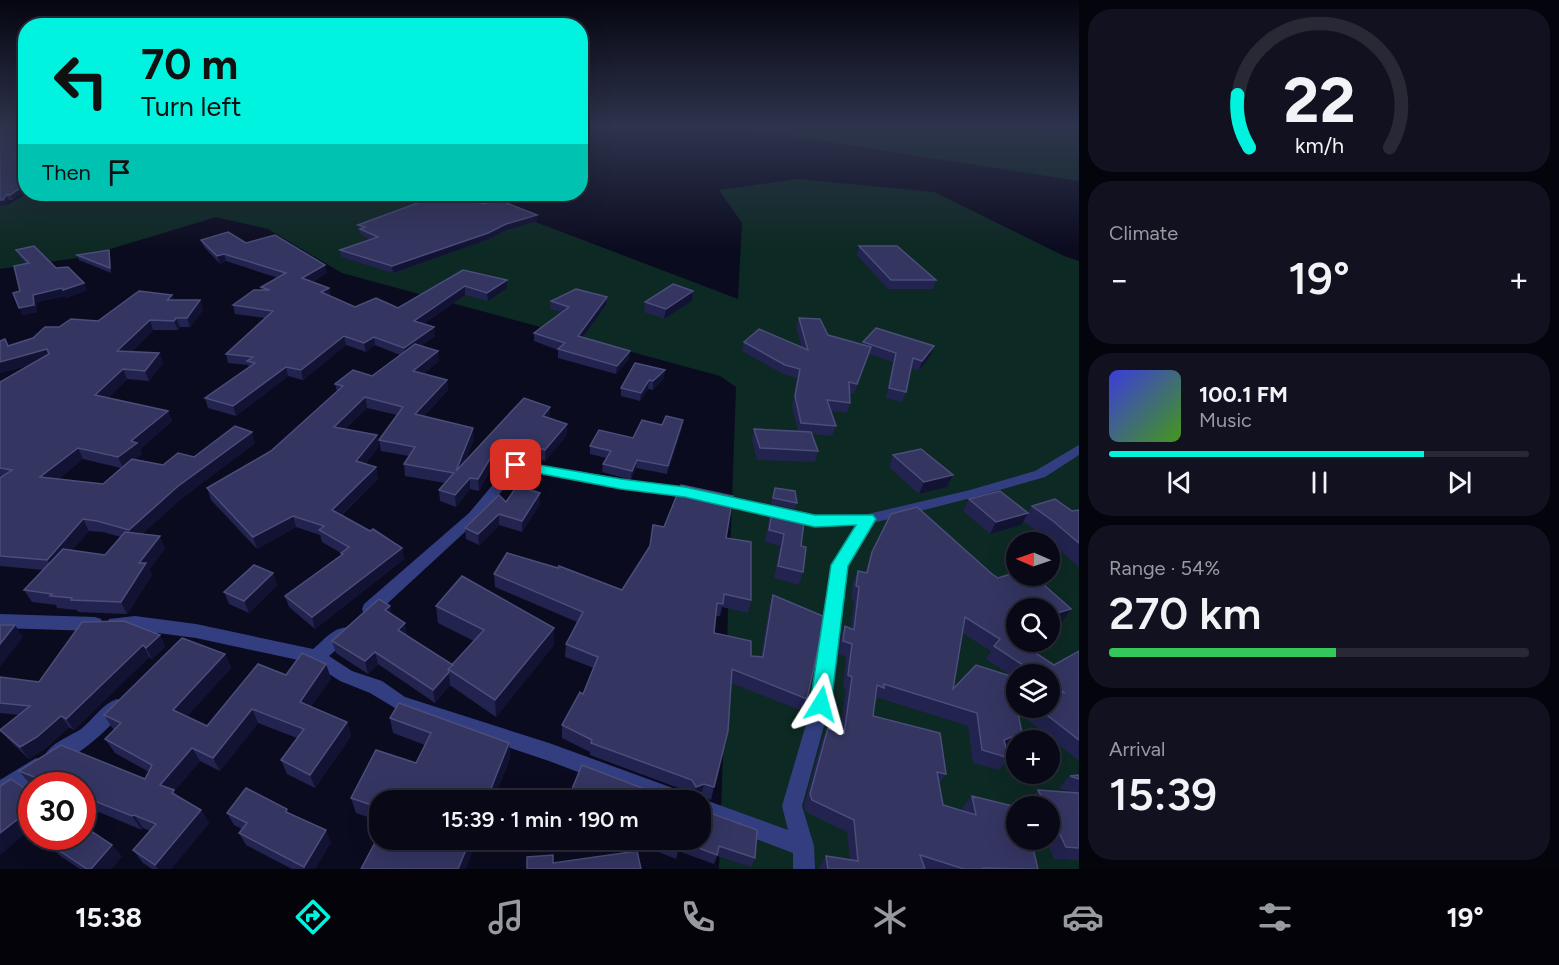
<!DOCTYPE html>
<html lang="en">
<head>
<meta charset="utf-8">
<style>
  :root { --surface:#080817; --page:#111120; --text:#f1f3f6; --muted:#989aa1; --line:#292936; --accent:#00f3de }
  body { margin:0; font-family:Figtree,sans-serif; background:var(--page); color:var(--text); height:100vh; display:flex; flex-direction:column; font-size:22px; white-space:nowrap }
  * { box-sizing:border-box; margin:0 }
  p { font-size:20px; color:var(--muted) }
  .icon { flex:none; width:33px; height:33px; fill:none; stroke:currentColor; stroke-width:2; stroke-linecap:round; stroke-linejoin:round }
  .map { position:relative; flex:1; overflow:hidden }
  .panel { display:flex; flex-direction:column; gap:9px; padding:9px; background:#04040d; width:480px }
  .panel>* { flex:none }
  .banner { position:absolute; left:18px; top:18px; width:570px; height:183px; border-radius:24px; box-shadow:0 6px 24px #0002,0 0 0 2px var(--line); background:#00f3de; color:#111; overflow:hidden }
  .needle { width:39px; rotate:272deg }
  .buttons { position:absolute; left:1006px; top:532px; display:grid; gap:12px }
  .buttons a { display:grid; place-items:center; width:54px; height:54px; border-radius:50%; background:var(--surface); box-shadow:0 6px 24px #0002,0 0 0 2px var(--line); font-size:30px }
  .speed { position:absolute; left:18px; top:772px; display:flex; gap:12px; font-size:30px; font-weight:700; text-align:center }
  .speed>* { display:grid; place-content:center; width:78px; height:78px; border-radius:50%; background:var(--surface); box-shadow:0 6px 24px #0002,0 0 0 2px var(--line); line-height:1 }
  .speed .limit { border:9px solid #d22; background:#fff; color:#111 }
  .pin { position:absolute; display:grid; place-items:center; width:51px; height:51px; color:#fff; margin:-26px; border-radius:12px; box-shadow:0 3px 9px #0006 }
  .me { position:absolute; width:66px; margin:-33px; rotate:8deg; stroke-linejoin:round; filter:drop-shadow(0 0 4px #0008) }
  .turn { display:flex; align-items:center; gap:21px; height:126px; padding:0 24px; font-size:27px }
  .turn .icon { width:78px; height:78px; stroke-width:2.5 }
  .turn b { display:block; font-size:42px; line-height:51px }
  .then { display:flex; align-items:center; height:57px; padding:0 24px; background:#0003; gap:12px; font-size:22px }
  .big { font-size:45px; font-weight:600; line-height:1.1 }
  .panel .tile { flex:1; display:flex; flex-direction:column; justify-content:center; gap:9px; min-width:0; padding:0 21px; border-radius:24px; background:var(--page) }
  .panel .dial { align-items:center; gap:0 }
  .dial svg { height:156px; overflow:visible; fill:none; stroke:var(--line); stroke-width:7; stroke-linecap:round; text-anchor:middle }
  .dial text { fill:var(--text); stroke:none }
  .song { display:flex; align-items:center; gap:18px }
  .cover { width:72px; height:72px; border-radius:9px; background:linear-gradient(135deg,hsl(240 70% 55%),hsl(100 70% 35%)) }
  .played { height:6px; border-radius:3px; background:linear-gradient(90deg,var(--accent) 75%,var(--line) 75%) }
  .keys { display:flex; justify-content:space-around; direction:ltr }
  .heat { display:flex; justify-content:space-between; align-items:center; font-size:33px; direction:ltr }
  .charge { height:9px; border-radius:4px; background:linear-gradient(90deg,#34c759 54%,var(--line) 0) }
  .trip { position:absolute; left:369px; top:790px; width:342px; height:60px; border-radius:24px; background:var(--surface); box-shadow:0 6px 24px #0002,0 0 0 2px var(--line); font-weight:600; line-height:60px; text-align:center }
  .tab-bar { display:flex; height:96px; justify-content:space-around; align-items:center; background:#030309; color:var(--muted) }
  .tab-bar .icon { width:42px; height:42px }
  .tab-bar .current { color:var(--accent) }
  .tab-bar b { font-size:27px; color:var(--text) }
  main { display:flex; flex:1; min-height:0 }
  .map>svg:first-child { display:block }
</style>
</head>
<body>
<main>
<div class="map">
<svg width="1079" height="869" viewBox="0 0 1079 869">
  <rect width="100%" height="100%" fill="#0b0b1f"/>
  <g fill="#0d2923" fill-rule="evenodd">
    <polygon points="731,127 1038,127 1079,134 1079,181"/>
    <path d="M798,179L934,192L1064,256L1079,261V869H719L736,387L720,376L342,273L268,229L216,217L84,257L0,269V206L9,204L26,194H462L738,299L742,223L719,190ZM1017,543H1050V576H1017ZM1017,609H1050V642H1017ZM1017,675H1050V708H1017ZM1017,741H1050V774H1017ZM1017,807H1050V840H1017Z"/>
  </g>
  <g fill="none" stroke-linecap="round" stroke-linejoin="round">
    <g fill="#333e81" fill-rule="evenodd">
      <polygon points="1079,445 1079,455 1045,477 971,498 873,523 846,566 830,704 802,806 814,846 815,869 793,869 793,853 700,818 700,801 693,801 700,798 788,830 782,806 812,704 832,565 857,524 815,526 713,502 711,499 713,496 718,494 815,516 868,514 970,490 1035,471"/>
      <polygon points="516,461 693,490 698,491 700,494 698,497 693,498 519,470 479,519 376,614 370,615 364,614 362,609 364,604 469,513 512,462"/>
      <polygon points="0,614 95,617 101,619 103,624 101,629 95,631 0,628"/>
      <path d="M135,616L196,624L313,649C323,641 336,624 350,628L352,633L350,638L329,656L352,671L382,681L405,697L549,743L681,791L688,794L691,801H654L549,761L400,711L370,693L340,681L312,663L196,638L135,630L115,631L109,629L107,624L109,619Z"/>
      <path d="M117,699L123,701L126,707L123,713C103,733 81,755 54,766L47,764L44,757C50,743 69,737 81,729C93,720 102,704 117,699Z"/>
      <polygon points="36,758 43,761 46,768 43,775 0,802 0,780"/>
    </g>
  </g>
  <g fill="#22234e" fill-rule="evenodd">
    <polygon points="26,127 26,190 13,200 9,200 6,205 0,206"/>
    <polygon points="422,199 483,204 537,221 507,230 489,239 393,273 341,257 340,250 371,240 361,235 358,225 422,201"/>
    <polygon points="201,240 246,243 327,273 312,282 329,288 330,296 355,307 398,308 463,270 507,288 488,301 465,295 423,324 435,336 421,346 439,361 423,374 447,380 448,390 424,416 474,439 465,461 550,418 567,435 545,461 518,452 506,466 494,463 479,491 470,489 456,507 440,501 439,490 445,483 405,476 404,464 409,456 381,451 379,440 397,415 367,408 345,429 379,446 365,464 376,467 378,479 342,515 370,531 402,548 404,559 315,629 289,607 285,596 342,554 341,553 322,542 320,535 296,527 257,549 211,500 207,488 271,451 337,392 335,384 372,376 400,355 375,345 366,352 346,345 303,380 288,376 236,416 208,408 205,398 249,367 248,365 228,363 226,354 265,318 235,314 233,305 261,290 261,287 278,278 226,261 220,264 204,247"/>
    <polygon points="859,246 936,280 933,289 888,289 857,255"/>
    <polygon points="16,250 56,268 87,290 66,298 65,296 37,302 37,312 23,315 19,308 20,291 26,264 20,257"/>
    <polygon points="109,250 110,255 111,273 79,260 77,255"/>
    <polygon points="693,291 692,301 664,319 644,312 645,302"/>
    <polygon points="607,297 606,305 583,337 629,359 616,374 558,358 558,350 534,341 534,333 561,312 550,309 551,301"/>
    <path d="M174,300H200L203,310L190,327H180L178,330H153L131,352L159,353L163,363L149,381L127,379L108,398L168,411L172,421L140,449L142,454L135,459L163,465L194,457L255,443L182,498L142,534L165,548L149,570L152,575L127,614L78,612L77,610L57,608L56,605L32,602L24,590L43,570L0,566V478L1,477L0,475V382L30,365L0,373V341L5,339L9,346L33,338L59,327L98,321ZM83,459L121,468L103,484L58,479ZM89,531L103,532L121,537L105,555L72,550Z"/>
    <polygon points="799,318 828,335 862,344 863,342 930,356 919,371 911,368 906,392 902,402 886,398 893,362 869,354 854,394 850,393 850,403 847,413 831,411 836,426 832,436 812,434 818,451 815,462 757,460 752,441 754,429 798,431 792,406 797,378 783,374 742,351 744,342 802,348 796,327"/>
    <polygon points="635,363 664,378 653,390 648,389 640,401 621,396 621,388"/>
    <polygon points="662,425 682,428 667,474 636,468 631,479 628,479 602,472 603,464 606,458 590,454 590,446 633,438"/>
    <polygon points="893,455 953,475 947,487 919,494 889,467"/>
    <polygon points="775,488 797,503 795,509 771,504"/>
    <polygon points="540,493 540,504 522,532 499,525 479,545 466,539 465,528 506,502"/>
    <polygon points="969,499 1021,525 990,534 963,511"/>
    <polygon points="773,506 803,572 799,585 774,578 780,546 765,542 769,518"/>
    <polygon points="1032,506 1072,511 1079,510 1079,567 1044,537 1023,521"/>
    <polygon points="726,538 751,600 748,613 722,607 720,616 716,616 714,633 751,656 761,657 769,607 773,595 807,699 802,711 731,683 714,787 711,800 701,796 702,810 755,858 751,867 717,856 714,864 678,851 676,859 629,840 700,840 700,801 567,801 655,793 690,793 689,792 590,755 590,752 562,738 562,725 583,694 594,668 565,657 566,644 577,622 495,587 494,574 622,590"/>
    <path d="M872,552L992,574L998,578L1071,609L1062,622L1050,625V609H1017L1034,652L1054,665L1079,651V761L1018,712L1022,733L1012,746L1006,748L1009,758L999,770L973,763L968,726L879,698L877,700H875L873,716L946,774L939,784L943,805L963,811L962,808L972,796L1038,869H819V867L826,856L850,860L847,832L806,812L804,806L822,740L828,728L840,733L846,689L843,688L846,657L838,654L840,638L845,626L851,628L854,600L851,599L853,583L858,571L865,573ZM962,633L991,651L986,659L1012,676L953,689ZM1017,675H1050V708H1017Z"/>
    <polygon points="273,573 277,585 249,613 229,604 224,592"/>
    <polygon points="390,606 391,614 407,636 453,665 474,641 438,623 436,606 554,645 496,717 451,686 450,685 435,703 378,664 368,674 336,653 332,641"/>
    <polygon points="160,635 165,647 152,659 149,657 74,730 69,727 46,748 29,759 10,741 0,730 19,715 0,713 0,677 39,682"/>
    <polygon points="225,654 231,668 187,716 207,726 286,675 331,678 311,706 347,722 351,736 315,788 287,774 281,760 297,738 258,723 220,771 200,761 174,791 178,797 201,810 209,823 171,869 152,869 143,863 133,850 150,831 143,828 142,830 82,805 82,786 35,786 31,785 19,771 145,779 149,772 115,753 105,739 115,729 113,729 104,715"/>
    <polygon points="390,718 509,743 510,758 493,801 380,801 380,821 356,813 351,798 416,763 425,745 393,733"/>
    <polygon points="1079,775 1079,860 1054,859 1046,840 1050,840 1050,807 1030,807 1028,802 1038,790 1075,793 1059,788 1070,776"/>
    <polygon points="227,813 289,813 331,842 315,869 292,869 246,845 239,833 242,829 234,825"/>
    <polygon points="48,843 122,856 111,869 80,869 59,855"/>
  </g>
  <g fill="#121233">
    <polygon points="26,184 26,190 13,200 10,195"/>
    <polygon points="6,195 9,200 6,205 0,206 0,200"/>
    <polygon points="537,215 537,221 507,230 489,239 393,273 392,266 506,224"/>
    <polygon points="224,254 226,261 220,264 217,256"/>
    <polygon points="325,265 327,273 304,286 302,278"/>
    <polygon points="507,280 507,288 488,301 487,293"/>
    <polygon points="84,283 87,290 66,298 63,290"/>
    <polygon points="465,286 465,295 415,330 414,321"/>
    <polygon points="62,288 65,296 37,302 37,312 23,315 19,308 33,295"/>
    <polygon points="329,288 330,297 321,292"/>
    <polygon points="693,291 692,301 664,319 666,309"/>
    <polygon points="172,295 176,304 167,300"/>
    <polygon points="607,297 606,305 578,344 578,336"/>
    <polygon points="200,300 203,310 190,327 187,318"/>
    <polygon points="176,318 180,327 178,330 174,321"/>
    <polygon points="150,320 153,330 121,361 117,351"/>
    <polygon points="434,327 435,336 405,357 404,348"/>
    <polygon points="344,336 346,345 303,380 301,370"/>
    <polygon points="374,337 375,345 366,352 364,343"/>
    <polygon points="934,346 930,356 919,371 922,361"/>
    <polygon points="47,349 51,359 0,373 0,362"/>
    <polygon points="438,351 439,361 414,381 413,371"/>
    <polygon points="630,351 629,359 616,374 617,366"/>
    <polygon points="159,353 163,363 149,381 145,371"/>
    <polygon points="286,367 288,376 236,416 233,406"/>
    <polygon points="123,369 127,379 100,406 95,395"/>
    <polygon points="665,370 664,378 653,390 653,381"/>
    <polygon points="447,380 448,390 416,424 415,414"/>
    <polygon points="649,380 648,389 640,401 641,393"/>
    <polygon points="365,397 367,408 336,437 334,427"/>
    <polygon points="550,407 550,418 543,427 543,416"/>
    <polygon points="168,411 172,421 140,449 142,454 123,468 118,457 131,441"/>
    <polygon points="683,420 682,428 667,474 668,466"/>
    <polygon points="567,424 567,435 545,461 545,450"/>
    <polygon points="473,428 474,439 457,482 456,471"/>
    <polygon points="252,432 255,443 182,498 134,541 129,530 177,487"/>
    <polygon points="377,435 379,446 358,472 356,461"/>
    <polygon points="518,441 518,452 506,466 506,454"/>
    <polygon points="78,448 83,459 46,488 40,477"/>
    <polygon points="494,452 494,463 479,491 478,479"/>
    <polygon points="637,460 636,468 631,479 632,471"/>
    <polygon points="376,467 378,479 335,521 332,510"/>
    <polygon points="953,475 947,487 919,494 924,482"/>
    <polygon points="470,478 470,489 456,507 455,495"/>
    <polygon points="540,493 540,504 522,532 522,521"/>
    <polygon points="1028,513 1021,525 990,534 996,522"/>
    <polygon points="499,514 499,525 479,545 478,534"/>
    <polygon points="293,516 296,527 257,549 253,537"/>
    <polygon points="83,519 89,531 54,571 47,560"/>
    <polygon points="160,536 165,548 149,570 152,575 127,614 121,602 139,563"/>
    <polygon points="402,548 404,559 315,629 312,617"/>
    <polygon points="273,573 277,585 249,613 244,601"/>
    <polygon points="390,606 392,618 385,610"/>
    <polygon points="1071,609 1062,622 1050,625 1050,615"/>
    <polygon points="405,623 407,635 398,630"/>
    <polygon points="15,625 23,637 0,667 0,644"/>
    <polygon points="554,628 554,645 496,717 495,700"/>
    <polygon points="160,635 165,647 152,659 146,648"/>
    <polygon points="143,645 149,657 74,730 66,719"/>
    <polygon points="375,652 378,664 368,674 365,661"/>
    <polygon points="225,654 231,668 181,723 173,710"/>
    <polygon points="326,664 331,678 305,715 300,702"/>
    <polygon points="449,672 450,685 435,703 433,690"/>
    <polygon points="252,709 258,723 220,771 213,758"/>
    <polygon points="61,716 69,727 46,748 29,759 20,747"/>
    <polygon points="347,722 351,736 315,788 310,775"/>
    <polygon points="1022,733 1012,746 995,752 1004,740"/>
    <polygon points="509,743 510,758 493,801 486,801"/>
    <polygon points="192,748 200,761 174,791 182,804 160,785"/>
    <polygon points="704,784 701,796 692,799 696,787"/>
    <polygon points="32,808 32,828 0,855 0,833"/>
    <polygon points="201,810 209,823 171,869 158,869 155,865"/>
    <polygon points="134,815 143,828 142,830 132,816"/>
    <polygon points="326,830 331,842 315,869 305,869 304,867"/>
    <polygon points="470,840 477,840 466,869 458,869"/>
    <polygon points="112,845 122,856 111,869 91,869"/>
  </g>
  <g fill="#343561" stroke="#4b4d7a" stroke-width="1.5">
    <polygon points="0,127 26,127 26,184 10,195 6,195 3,200 0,200"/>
    <polygon points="440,194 454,194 483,204 499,200 537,215 506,224 488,233 392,266 340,250 378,237 360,229 365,227 358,225 426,200 422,199"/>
    <polygon points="228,232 246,243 275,235 325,265 302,278 329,288 321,292 355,307 376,298 398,308 463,270 507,280 487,293 465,286 414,321 434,327 404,348 374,337 364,343 344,336 301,370 286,367 233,406 205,398 255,363 247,361 253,357 226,354 273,311 233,305 254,290 270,290 261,287 286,273 224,254 217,256 201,240"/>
    <polygon points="34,246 56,268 68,267 84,283 63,290 62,288 33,295 34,305 19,308 13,293 20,291 14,266 29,263 16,250"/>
    <polygon points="859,246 897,246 936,280 891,280"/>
    <polygon points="109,250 110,268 77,255"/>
    <polygon points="673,284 693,291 666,309 645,302"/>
    <polygon points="576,289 607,297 578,336 630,351 617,366 558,349 565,343 534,333 569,307 551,301"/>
    <polygon points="139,291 172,295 167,300 200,300 187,318 176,318 174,321 150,320 117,351 159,353 145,371 123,369 95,395 168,411 131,441 137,443 118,457 78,448 40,477 103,484 132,459 163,465 178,453 194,457 235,426 252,432 177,487 129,530 97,521 83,519 47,560 0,556 0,478 12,470 0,468 0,382 49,354 47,349 0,362 0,341 5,339 8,346 33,338 45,327 59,327 71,319 98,321"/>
    <polygon points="799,318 820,319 828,335 871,347 857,384 849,382 850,403 827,400 836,426 801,423 795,396 800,369 785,365 744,342 759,329 808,350"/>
    <polygon points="876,328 934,346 922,361 913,358 906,392 889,388 896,353 863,342"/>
    <polygon points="415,344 438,351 413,371 447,380 415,414 473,428 456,471 524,398 550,407 543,416 567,424 545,450 518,441 506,454 494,452 478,479 470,478 455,495 439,490 454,473 404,464 415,447 379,440 403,407 365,397 334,427 377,435 356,461 376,467 332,510 370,531 373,529 402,548 312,617 285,596 343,554 341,553 349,547 319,530 324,526 293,516 253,537 207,488 271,451 343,386 335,384 353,370 372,376"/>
    <polygon points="635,363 665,370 653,381 649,380 641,393 621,388"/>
    <polygon points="666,416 683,420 668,466 637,460 632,471 628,470 603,464 611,451 590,446 599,430 633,438 642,420 662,425"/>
    <polygon points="754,429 811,432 818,451 760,448"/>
    <polygon points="921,449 953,475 924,482 893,455"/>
    <polygon points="681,485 733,496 726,538 751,542 751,600 724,594 723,604 717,603 714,633 751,641 751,656 763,657 773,595 825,617 807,699 732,669 728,731 714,787 704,784 696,787 692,780 591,743 592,740 562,725 580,692 583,694 598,657 566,644 583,612 494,574 507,553 558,568 559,566 622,590 650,546 653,525 664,527"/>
    <polygon points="517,486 540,493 522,521 499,514 478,534 465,528 499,495 506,502"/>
    <polygon points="775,488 795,491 797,503 773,498"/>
    <polygon points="1000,491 1028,513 996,522 969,499"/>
    <polygon points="1055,499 1072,511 1079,510 1079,543 1053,521 1032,506"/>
    <polygon points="773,506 805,514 801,546 806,547 803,572 778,566 784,534 769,530"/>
    <polygon points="917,507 992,574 998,578 1017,572 1017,576 1034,576 1071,609 1050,615 1050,609 1017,609 1017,642 1040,642 1034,652 1054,665 1079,651 1079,740 1038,708 1050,708 1050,688 1065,693 1050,683 1050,675 1038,675 994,646 1000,639 965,617 953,689 976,665 1017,678 1017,691 1013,688 1022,733 1004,740 1009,758 982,750 977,713 884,684 884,688 877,685 873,716 940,733 946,774 937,772 943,805 976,815 972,796 1017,807 1017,840 1031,840 1038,869 983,868 983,869 964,869 920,855 925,869 828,869 826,856 858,861 854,820 812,800 810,794 828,728 844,734 852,677 848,675 852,644 843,641 845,626 854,630 859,587 856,586 858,571 867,573 872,552 891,514"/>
    <polygon points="125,532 160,536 139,563 146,563 121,602 71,600 72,598 50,596 52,594 24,590 63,549 105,555"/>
    <polygon points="254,565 273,573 244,601 224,592"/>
    <polygon points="462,576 554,628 495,700 448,669 484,630 436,606"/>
    <polygon points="379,599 390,606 385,610 405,623 398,630 453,665 448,669 449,672 433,690 375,652 365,661 332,641"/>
    <polygon points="124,621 160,635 146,648 143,645 66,719 61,716 37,737 20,747 0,730 30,706 0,703 0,677 39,682 82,622"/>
    <polygon points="0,625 15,625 0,644"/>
    <polygon points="182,638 225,654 173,710 207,726 258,664 286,675 302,653 326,664 300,702 347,722 310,775 281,760 304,729 252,709 213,758 192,748 160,785 174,790 172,793 201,810 155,865 133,850 156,824 134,815 132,816 82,796 82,786 57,786 19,771 61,745 145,779 152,765 105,739 121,723 104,715"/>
    <polygon points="399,703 509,743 486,801 380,801 380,808 351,798 376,750 416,763 431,733 390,718"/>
    <polygon points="582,765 655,793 701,793 702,810 757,830 755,858 719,846 717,855 680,841 678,850 655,840 700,840 700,801 593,801 590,800 590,801 567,801"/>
    <polygon points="1079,775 1079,779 1070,776"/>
    <polygon points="11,779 24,788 32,796 32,808 0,833 0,786"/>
    <polygon points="246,788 287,809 286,812 326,830 304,867 239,833 247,823 227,813"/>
    <polygon points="1038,790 1079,793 1079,848 1066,847 1050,814 1050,807 1047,807"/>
    <polygon points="82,825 112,845 91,869 87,869 48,843 54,837 82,837"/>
    <polygon points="380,833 380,840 470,840 458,869 361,869"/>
    <polygon points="637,851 641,869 527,869 527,857 553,855 553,863"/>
  </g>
  <linearGradient id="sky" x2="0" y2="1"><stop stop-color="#060611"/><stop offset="0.51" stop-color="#2e344d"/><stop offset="1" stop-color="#2e344d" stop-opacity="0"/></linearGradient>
  <rect width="1079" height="249" fill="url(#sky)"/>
  <polygon fill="#00f3de" stroke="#009e90" stroke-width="1.5" points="516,461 621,479 685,487 815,515 873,515 876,519 848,566 831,704 828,710 821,713 813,710 810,704 831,565 856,525 815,527 685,497 621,489 511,468 509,465 511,462"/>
</svg>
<div class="buttons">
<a><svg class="needle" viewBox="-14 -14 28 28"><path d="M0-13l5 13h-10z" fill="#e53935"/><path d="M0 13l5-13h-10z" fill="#989aa1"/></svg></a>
<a><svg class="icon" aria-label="search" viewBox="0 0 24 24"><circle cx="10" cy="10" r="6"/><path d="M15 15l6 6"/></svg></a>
<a><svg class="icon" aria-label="layers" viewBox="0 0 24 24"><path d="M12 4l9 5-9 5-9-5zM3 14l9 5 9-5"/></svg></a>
<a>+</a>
<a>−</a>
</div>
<div class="speed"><div class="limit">30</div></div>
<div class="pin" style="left:516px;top:465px;background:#d93025"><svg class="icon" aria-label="arrive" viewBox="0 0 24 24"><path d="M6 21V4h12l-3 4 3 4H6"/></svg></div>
<svg class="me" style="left:821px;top:704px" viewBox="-20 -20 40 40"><path d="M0-17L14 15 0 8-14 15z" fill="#00f3de" stroke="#fff" stroke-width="4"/></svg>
<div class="trip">15:39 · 1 min · 190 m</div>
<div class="banner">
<div class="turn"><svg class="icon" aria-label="left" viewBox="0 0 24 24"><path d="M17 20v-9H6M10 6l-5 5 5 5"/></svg><div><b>70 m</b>Turn left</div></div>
<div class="then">Then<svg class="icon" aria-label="arrive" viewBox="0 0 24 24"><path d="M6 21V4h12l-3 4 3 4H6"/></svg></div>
</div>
</div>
<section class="panel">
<div class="tile dial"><svg viewBox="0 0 100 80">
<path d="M14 69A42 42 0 1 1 86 69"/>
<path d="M14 69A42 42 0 0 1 8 42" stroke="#00f3de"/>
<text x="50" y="56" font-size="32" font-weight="700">22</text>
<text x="50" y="72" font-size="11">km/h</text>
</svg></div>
<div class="tile"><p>Climate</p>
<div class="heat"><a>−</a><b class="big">19°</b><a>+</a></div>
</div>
<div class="tile">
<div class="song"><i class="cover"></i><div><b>100.1 FM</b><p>Music</p></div></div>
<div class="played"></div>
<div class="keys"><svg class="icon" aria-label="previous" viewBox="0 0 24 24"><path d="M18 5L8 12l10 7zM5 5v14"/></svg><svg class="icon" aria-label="pause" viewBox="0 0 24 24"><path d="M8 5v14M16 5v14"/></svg><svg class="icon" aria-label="next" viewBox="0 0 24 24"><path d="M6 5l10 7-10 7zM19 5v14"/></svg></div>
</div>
<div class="tile"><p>Range · 54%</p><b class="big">270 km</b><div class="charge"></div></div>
<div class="tile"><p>Arrival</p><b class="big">15:39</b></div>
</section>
</main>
<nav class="tab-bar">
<b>15:38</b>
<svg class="icon current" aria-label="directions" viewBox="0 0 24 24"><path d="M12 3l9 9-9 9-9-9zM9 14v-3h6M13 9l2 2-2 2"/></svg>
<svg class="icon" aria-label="music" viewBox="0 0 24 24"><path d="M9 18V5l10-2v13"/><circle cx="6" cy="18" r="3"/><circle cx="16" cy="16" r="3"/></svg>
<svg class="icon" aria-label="phone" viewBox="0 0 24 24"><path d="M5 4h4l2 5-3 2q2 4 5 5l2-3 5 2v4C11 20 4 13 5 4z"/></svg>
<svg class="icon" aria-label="climate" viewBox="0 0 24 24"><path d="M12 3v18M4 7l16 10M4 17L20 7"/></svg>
<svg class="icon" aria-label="car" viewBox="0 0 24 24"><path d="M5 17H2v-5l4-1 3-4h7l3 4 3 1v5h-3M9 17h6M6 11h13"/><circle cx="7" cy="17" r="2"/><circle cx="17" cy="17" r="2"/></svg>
<svg class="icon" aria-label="filters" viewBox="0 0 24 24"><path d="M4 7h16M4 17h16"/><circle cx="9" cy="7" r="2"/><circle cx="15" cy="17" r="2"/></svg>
<b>19°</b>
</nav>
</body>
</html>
